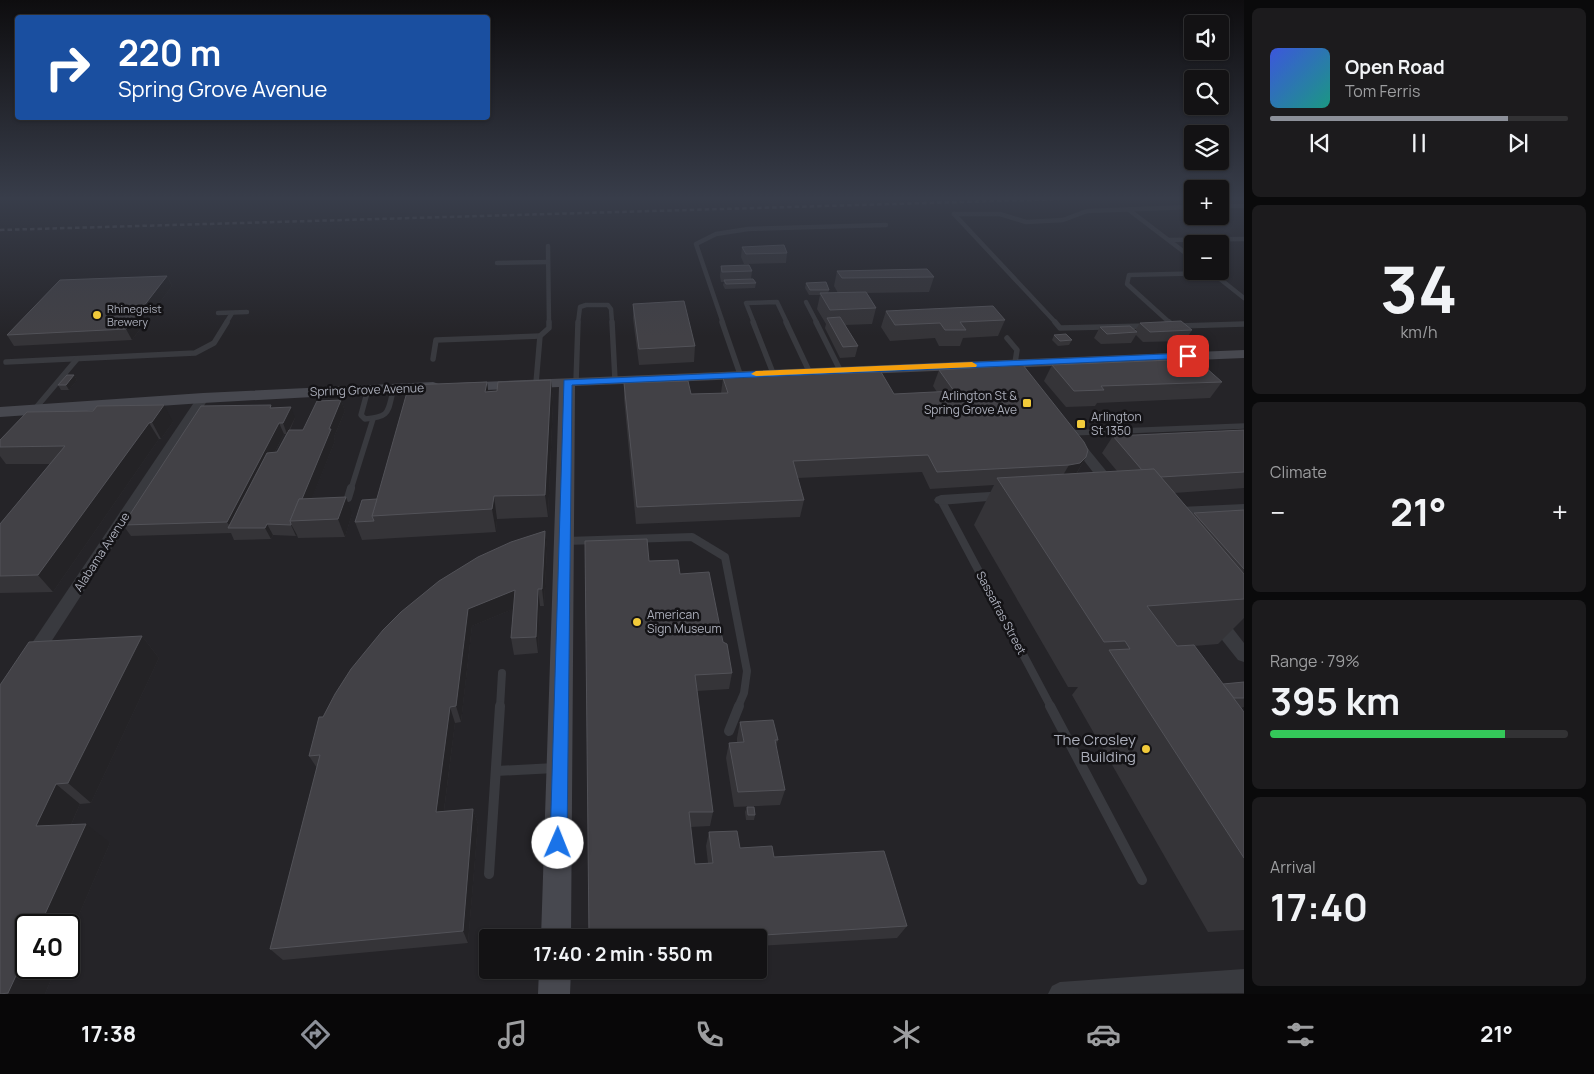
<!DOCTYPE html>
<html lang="en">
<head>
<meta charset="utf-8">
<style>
  :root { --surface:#131214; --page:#1c1b1d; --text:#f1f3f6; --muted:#9d9ea0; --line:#323234; --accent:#8c9099 }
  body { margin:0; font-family:Manrope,sans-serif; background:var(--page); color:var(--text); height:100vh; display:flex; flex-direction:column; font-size:19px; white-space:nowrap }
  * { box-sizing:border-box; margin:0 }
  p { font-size:16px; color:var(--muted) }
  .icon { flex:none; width:28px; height:28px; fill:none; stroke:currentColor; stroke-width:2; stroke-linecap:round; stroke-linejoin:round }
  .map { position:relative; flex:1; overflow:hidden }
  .sheet { display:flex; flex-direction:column; gap:8px; padding:8px; background:#0a0a0b; width:350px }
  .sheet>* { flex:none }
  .guide { position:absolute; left:15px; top:15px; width:475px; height:105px; border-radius:5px; box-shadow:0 1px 4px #0004,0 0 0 1px var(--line); background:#1a4fa0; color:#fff; overflow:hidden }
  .controls { position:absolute; left:1184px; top:15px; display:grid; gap:10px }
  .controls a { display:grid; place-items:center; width:45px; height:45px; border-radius:5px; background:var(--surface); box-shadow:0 1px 4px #0004,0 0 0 1px var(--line); font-size:25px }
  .speed { position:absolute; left:15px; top:914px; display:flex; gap:10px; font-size:25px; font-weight:700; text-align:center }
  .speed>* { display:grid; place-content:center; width:65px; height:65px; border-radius:50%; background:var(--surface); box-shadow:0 1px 4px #0004,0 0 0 1px var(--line); line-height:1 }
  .speed .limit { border:2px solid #111; border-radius:8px; background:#fff; color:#111 }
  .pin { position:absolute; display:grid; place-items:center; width:42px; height:42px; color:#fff; margin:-21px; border-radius:10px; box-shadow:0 2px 8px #0006 }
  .me { position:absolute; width:55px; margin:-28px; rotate:1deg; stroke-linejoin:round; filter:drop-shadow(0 0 4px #0008) }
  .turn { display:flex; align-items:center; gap:18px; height:105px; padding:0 20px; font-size:22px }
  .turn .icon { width:65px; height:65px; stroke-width:2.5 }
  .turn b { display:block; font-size:35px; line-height:42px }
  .big { font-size:38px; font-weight:700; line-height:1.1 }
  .sheet .tile { flex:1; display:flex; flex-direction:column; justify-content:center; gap:8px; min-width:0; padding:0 18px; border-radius:8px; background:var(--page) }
  .sheet .dial { align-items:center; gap:0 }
  .dial b { font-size:65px; line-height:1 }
  .song { display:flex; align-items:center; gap:15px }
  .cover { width:60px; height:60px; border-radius:8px; background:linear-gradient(135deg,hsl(230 70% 55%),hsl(170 70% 35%)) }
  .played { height:5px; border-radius:2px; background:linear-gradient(90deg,var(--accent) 80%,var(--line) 80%) }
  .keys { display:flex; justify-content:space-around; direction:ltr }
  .heat { display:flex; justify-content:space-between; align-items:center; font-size:28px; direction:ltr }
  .charge { height:8px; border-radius:4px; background:linear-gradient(90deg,#34c759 79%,var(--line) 0) }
  .trip { position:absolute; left:479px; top:929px; width:288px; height:50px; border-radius:5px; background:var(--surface); box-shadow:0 1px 4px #0004,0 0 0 1px var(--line); font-weight:700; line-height:50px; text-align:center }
  .tab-bar { display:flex; height:80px; justify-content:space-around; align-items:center; background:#080708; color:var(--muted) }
  .tab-bar .icon { width:35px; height:35px }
  .tab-bar .selected { color:var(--accent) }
  .tab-bar b { font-size:22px; color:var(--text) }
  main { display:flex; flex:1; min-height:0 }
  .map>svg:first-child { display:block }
</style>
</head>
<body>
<main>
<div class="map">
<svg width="1244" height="994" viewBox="0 0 1244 994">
  <rect width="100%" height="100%" fill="#19181b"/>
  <path fill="#252428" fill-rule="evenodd" d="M0,197H1192V216H1220V197H1244V994H0ZM1192,244H1220V271H1192ZM26,925H69V968H26ZM488,938H758V970H488Z"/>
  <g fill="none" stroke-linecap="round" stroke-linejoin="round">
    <g stroke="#393a3f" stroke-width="4.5">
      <polyline points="1220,206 1244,206"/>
      <polyline points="1129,210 1192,258"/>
      <polyline points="954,214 1056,323"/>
      <polyline points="954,214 1000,214 1026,222 1063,220 1087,211 1192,207"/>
      <polyline points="1169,240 1244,239"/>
      <polyline points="548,246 549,323"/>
      <polyline points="497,263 548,262"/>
      <polyline points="1210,271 1244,298"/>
      <polyline points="806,302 817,323"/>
      <polyline points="218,313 247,312"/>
      <polyline points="226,323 232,313"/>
      <polyline points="578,323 580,307 586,305 608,305 611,309 612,323"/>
      <polyline points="723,323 696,244 716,234 748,229 886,225"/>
      <polyline points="754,323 746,303 777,302 787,323"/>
      <polyline points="1170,323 1127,284 1129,275 1212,273"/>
    </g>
    <g stroke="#393a3f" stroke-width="5.5">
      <polyline points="612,322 615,380"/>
      <polyline points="722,322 740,374"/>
      <polyline points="753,322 773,373"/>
      <polyline points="786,322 809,371"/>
      <polyline points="816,322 840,370"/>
      <polyline points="1055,322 1060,328 1146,326"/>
      <polyline points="1169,322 1173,326"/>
      <polyline points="1179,326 1244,324"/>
      <polyline points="1007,338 1017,350 1015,363"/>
      <polyline points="433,359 436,340 540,336"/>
      <polyline points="6,362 195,353 214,343 227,322"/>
      <polyline points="576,382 578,322"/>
      <polyline points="536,383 540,336 549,328 549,322"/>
      <path d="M368,389L361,415L365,419C392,417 387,411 394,388"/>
      <polyline points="34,410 77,359"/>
      <polyline points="1070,433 1244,426"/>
      <polyline points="351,489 373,419"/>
    </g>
    <g stroke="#393a3f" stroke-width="8">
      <polyline points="348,498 351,488"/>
      <polyline points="941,500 1051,707"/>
      <polyline points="1180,511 1244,508"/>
      <polyline points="566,541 692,537 725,557 747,671 744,693 738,707"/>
      <polyline points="500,707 502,673"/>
    </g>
    <g stroke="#393a3f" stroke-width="10">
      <polyline points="1050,706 1142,880"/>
      <polyline points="729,731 739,706"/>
      <polyline points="496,771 555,768"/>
      <polyline points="489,874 500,706"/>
    </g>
    <g fill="#393a3f" fill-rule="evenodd">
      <polygon points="203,394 209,398 38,662 32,664 26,662 24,657 26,652 197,398"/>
      <polygon points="1076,438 1080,439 1116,483 1118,486 1116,489 1106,489 1072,445 1070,442"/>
      <polygon points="1006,491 1011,493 1013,496 1011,499 941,505 936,503 934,500 936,497 941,495"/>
      <polygon points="1217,614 1223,616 1244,643 1244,662 1238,660 1211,626 1209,621 1211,616"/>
      <polygon points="1244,969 1244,993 1048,994 1052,986 1060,982"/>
    </g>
    <g fill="#47484f" fill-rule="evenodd">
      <polygon points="1244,350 1244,358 575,386 571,938 541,938 559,387 463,391 457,389 455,386 457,383"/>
      <polygon points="433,382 439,384 441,387 439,390 203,403 0,417 0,407 203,393"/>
      <polygon points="539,970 571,970 570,994 538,994"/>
    </g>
    <polyline stroke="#4c4d54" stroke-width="2.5" stroke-dasharray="4.5 3" stroke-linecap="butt" points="0,230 1133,197"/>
  </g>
  <g fill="#353438" fill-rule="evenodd">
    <polygon points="742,247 787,253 786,263 744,264 741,257"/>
    <polygon points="721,266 752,271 751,279 756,283 755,288 725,289 723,285 724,282 721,282 720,276"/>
    <polygon points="837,271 934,277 929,292 867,293 876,308 872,324 845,325 858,346 855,357 840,358 825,328 826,324 817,309 820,295 809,295 805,288 806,283 829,290 828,293 838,293 834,286"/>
    <polygon points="167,276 172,286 132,340 14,346 7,335"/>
    <polygon points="633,304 695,346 694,362 639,365 633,319"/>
    <polygon points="886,311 1005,320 998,336 963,338 960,346 939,346 935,338 890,341 881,327"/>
    <polygon points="1140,323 1192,330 1185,341 1143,342 1136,335 1131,343 1101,344 1094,338 1100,327 1135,331"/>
    <polygon points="1054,335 1072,340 1069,345 1058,346 1052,340"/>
    <polygon points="1052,365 1222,382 1210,398 1097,403 1095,406 1066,407 1044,381"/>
    <polygon points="939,370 1086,457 1077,473 1117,471 1102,453 1113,436 1244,430 1244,488 1174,493 1192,514 1194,513 1244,510 1244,618 1218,644 1194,646 1223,684 1244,682 1244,707 1241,708 1244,712 1244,930 1208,932 1072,695 1078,687 1068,687 974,525 994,485 930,489 922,472 798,478 804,500 800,517 636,524 624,399 624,383 691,394 721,393 723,378 894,394 937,392 933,386"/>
    <polygon points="74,375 77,380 69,390 61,390 58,385"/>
    <polygon points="551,380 553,402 548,517 497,519 496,532 362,540 355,522 487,382 488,391 497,391"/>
    <path d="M341,400L345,411L334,437L335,441L312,498L352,514L345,537L298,538L297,535L296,536L273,535L271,539L234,540L231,533L131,536L123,525L272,408L295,418L290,430H303ZM284,434H286L277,452H275Z"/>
    <polygon points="27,412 173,422 161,439 159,439 53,592 0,593 0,524 50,464 6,464 0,456 0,440"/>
    <polygon points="545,531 547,548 544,606 540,606 538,653 514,655 511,638 513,609 472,626 461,722 455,723 444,811 473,809 478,824 468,943 283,960 270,949 317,768 309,756 323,717"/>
    <polygon points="680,574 723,642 732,673 729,689 697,691 713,812 710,826 690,827 695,864 708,863 706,846 709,832 740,848 774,857 907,926 897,938 758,946 758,938 589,938"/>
    <polygon points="142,636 159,658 91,803 80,804 71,825 110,843 69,938 69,925 26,968 56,968 45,994 0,994 0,685"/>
    <polygon points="740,722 778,740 776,747 785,790 780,805 734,807 726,758 729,743 737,742 737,738"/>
    <polygon points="747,807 755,815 754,820 746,820 745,812"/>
  </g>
  <g fill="#242326">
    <polygon points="167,276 172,286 132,340 126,329"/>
    <polygon points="74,375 77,380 69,390 66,385"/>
    <polygon points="551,380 553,402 548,517 545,495"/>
    <polygon points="487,382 490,404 485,392"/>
    <polygon points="341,400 345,411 334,437 335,441 303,521 293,521 329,429"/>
    <polygon points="164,405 173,422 161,439 152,422"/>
    <polygon points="291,407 295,418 287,434 283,423"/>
    <polygon points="149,423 159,439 53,592 38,575"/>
    <polygon points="279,423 284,434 236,528 231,528 227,522"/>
    <polygon points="1086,457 1076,474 1059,482 1069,465"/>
    <polygon points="494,496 497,519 496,532 492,509"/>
    <polygon points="346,497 352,514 345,537 338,519"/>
    <polygon points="267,524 273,535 271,539 265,528"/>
    <polygon points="291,524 297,535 296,536 291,525"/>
    <polygon points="545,531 547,548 544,606 542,589"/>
    <polygon points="538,589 540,606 538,653 536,637"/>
    <polygon points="515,590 518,607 472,626 461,722 456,706 468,609"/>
    <polygon points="142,636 159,658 91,803 68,783"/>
    <polygon points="450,707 455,723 442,826 436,812"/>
    <polygon points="56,784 80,804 62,845 36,826"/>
    <polygon points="473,809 478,824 468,943 463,931"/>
    <polygon points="86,824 110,843 69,938 69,925 40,925"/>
    <polygon points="26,954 26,968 56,968 45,994 10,994 8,993"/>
  </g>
  <g fill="#424146" stroke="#525258">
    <polygon points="784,245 787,253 746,254 742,247"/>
    <polygon points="749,265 752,271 722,272 721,266"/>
    <polygon points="927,269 934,277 842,278 837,271"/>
    <polygon points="167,276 126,329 7,335 60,280"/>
    <polygon points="753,279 756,283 726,284 724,280"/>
    <polygon points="826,282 829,290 810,290 806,283"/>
    <polygon points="866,292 876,308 830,310 820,293"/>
    <polygon points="684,301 695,346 639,349 633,304"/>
    <polygon points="993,306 1005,320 960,322 966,330 945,330 940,323 895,325 886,311"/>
    <polygon points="840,317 858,346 843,347 827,318"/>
    <polygon points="1181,321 1192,330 1150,332 1140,323"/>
    <polygon points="1130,326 1137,332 1107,334 1100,327"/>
    <polygon points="1066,334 1072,340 1060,341 1054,335"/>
    <polygon points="1196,359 1222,382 1101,386 1104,390 1074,391 1052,365"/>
    <polygon points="1023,365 1084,442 1088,450 1086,457 1080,463 1069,465 937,472 928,455 793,461 804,500 637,507 624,383 688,381 691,394 728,393 723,378 881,372 894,394 954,391 939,370"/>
    <polygon points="67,375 74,375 66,385 58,385"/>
    <polygon points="551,380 545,495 494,496 492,509 372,516 409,385 487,382 485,392 497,391 498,382"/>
    <polygon points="341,400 329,429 331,429 302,499 299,499 290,521 291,524 291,525 267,524 265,528 228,528 267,453 277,452 289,430 303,430 317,401"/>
    <polygon points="164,405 152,422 149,423 38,575 0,576 0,524 65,446 0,447 0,440 27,412 93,411 97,406"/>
    <polygon points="271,405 270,408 291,407 283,423 279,423 227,522 123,525 201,406"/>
    <polygon points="1244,430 1244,472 1161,477 1154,469 1142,470 1113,436"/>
    <polygon points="1154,469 1244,574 1244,599 1147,606 1177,646 1194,645 1244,712 1244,858 1109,650 1130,649 1125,641 1104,642 997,478"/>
    <polygon points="346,497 338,519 290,521 299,499"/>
    <polygon points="377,499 372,516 374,521 355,522 362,500"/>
    <polygon points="1244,510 1244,569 1194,513"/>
    <polygon points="545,531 542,589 538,589 536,637 511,638 515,590 468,609 456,706 450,707 436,812 473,809 463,931 270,949 320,755 309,756 319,717 323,717 335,694 351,669 383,630 401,612 439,581 478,557 511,542"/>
    <polygon points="647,539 649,561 678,560 680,574 709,572 723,642 727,644 732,673 695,675 713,812 689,812 695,864 713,863 709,832 737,831 740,848 772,846 774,857 884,851 907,926 717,938 589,938 585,541"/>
    <polygon points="142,636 68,783 56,784 36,826 86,824 40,925 26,925 26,954 8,993 0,994 0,685 29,642"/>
    <polygon points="1244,682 1244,698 1234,698 1223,684"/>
    <polygon points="773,720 778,740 775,740 785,790 738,792 729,743 744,742 740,722"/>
    <polygon points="747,807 754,807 755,815 748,815"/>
  </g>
  <linearGradient id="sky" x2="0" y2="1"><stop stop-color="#0e0d0f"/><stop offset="0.59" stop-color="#383d4a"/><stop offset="1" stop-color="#383d4a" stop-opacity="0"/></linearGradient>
  <rect width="1244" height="336" fill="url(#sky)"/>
  <polygon fill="#1a73e8" stroke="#114b97" points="1188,353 1193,356 1191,358 572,385 567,843 564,849 558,852 552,849 550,843 564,380"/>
  <polygon fill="#f59e0b" points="972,362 977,365 976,367 756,376 751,374 756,371"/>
  <g fill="#f1ca3a" stroke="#141316" stroke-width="2">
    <circle cx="97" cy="315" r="5"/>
    <rect x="1022" y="398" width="10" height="10" rx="2.5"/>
    <rect x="1076" y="419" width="10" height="10" rx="2.5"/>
    <circle cx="637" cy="622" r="5"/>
    <circle cx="1146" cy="749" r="5"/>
  </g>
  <g text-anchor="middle" stroke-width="5" stroke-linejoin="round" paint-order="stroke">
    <g font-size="11" fill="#abaeba" stroke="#141316" text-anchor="start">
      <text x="107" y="313">Rhinegeist<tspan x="107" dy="13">Brewery</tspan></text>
    </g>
    <g font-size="12" fill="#abaeba" stroke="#141316">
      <text transform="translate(367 390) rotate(-2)" y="4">Spring Grove Avenue</text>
      <text transform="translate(102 552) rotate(-57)" y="4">Alabama Avenue</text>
      <text transform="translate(1001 613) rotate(62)" y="4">Sassafras Street</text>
    </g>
    <g font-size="12" fill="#abaeba" stroke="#141316" text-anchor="start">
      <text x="1017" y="400" text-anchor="end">Arlington St &amp;<tspan x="1017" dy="14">Spring Grove Ave</tspan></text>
      <text x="1091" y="421">Arlington<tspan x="1091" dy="14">St 1350</tspan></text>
      <text x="647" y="619">American<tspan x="647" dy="14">Sign Museum</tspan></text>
    </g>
    <g font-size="15" fill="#abaeba" stroke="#141316" text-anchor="end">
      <text x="1136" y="745">The Crosley<tspan x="1136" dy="17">Building</tspan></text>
    </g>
  </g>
</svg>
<div class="controls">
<a><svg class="icon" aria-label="sound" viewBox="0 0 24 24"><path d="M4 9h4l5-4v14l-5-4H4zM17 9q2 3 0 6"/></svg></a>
<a><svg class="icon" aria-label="search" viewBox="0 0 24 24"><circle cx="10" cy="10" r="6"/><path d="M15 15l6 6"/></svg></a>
<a><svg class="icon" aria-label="layers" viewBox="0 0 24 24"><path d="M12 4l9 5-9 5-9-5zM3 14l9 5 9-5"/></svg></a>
<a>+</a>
<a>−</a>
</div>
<div class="speed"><div class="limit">40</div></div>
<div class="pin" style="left:1188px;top:356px;background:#d93025"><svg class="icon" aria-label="arrive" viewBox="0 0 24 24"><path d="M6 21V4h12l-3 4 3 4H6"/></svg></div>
<svg class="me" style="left:558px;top:843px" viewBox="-20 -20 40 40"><circle r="19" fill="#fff"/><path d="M0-13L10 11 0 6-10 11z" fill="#1a73e8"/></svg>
<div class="trip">17:40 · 2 min · 550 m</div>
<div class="guide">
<div class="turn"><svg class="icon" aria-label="right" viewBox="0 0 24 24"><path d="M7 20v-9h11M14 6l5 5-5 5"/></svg><div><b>220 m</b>Spring Grove Avenue</div></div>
</div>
</div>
<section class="sheet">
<div class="tile">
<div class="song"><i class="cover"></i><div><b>Open Road</b><p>Tom Ferris</p></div></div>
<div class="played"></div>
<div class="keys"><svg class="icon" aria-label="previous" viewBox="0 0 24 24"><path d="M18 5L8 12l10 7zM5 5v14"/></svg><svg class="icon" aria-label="pause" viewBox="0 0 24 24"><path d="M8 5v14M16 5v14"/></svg><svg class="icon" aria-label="next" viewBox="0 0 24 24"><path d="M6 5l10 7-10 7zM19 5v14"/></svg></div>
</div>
<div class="tile dial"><b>34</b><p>km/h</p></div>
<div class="tile"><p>Climate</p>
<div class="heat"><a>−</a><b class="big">21°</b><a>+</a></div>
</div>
<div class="tile"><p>Range · 79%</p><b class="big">395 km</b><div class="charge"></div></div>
<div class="tile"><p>Arrival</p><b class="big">17:40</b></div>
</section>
</main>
<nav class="tab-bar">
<b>17:38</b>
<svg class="icon selected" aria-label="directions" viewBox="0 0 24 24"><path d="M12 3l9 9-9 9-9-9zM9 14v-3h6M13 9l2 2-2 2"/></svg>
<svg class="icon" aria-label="music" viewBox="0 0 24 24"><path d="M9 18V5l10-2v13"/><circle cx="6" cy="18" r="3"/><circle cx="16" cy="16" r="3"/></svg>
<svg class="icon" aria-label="phone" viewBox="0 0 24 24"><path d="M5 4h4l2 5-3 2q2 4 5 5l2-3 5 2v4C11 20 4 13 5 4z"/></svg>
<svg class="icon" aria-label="climate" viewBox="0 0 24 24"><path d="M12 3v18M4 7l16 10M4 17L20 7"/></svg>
<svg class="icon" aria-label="car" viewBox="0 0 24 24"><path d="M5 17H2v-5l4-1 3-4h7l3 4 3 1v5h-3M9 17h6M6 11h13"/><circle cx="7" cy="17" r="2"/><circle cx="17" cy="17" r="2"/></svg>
<svg class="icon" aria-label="filters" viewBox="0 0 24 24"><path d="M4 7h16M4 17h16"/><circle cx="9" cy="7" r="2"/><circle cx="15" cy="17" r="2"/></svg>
<b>21°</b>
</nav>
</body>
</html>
